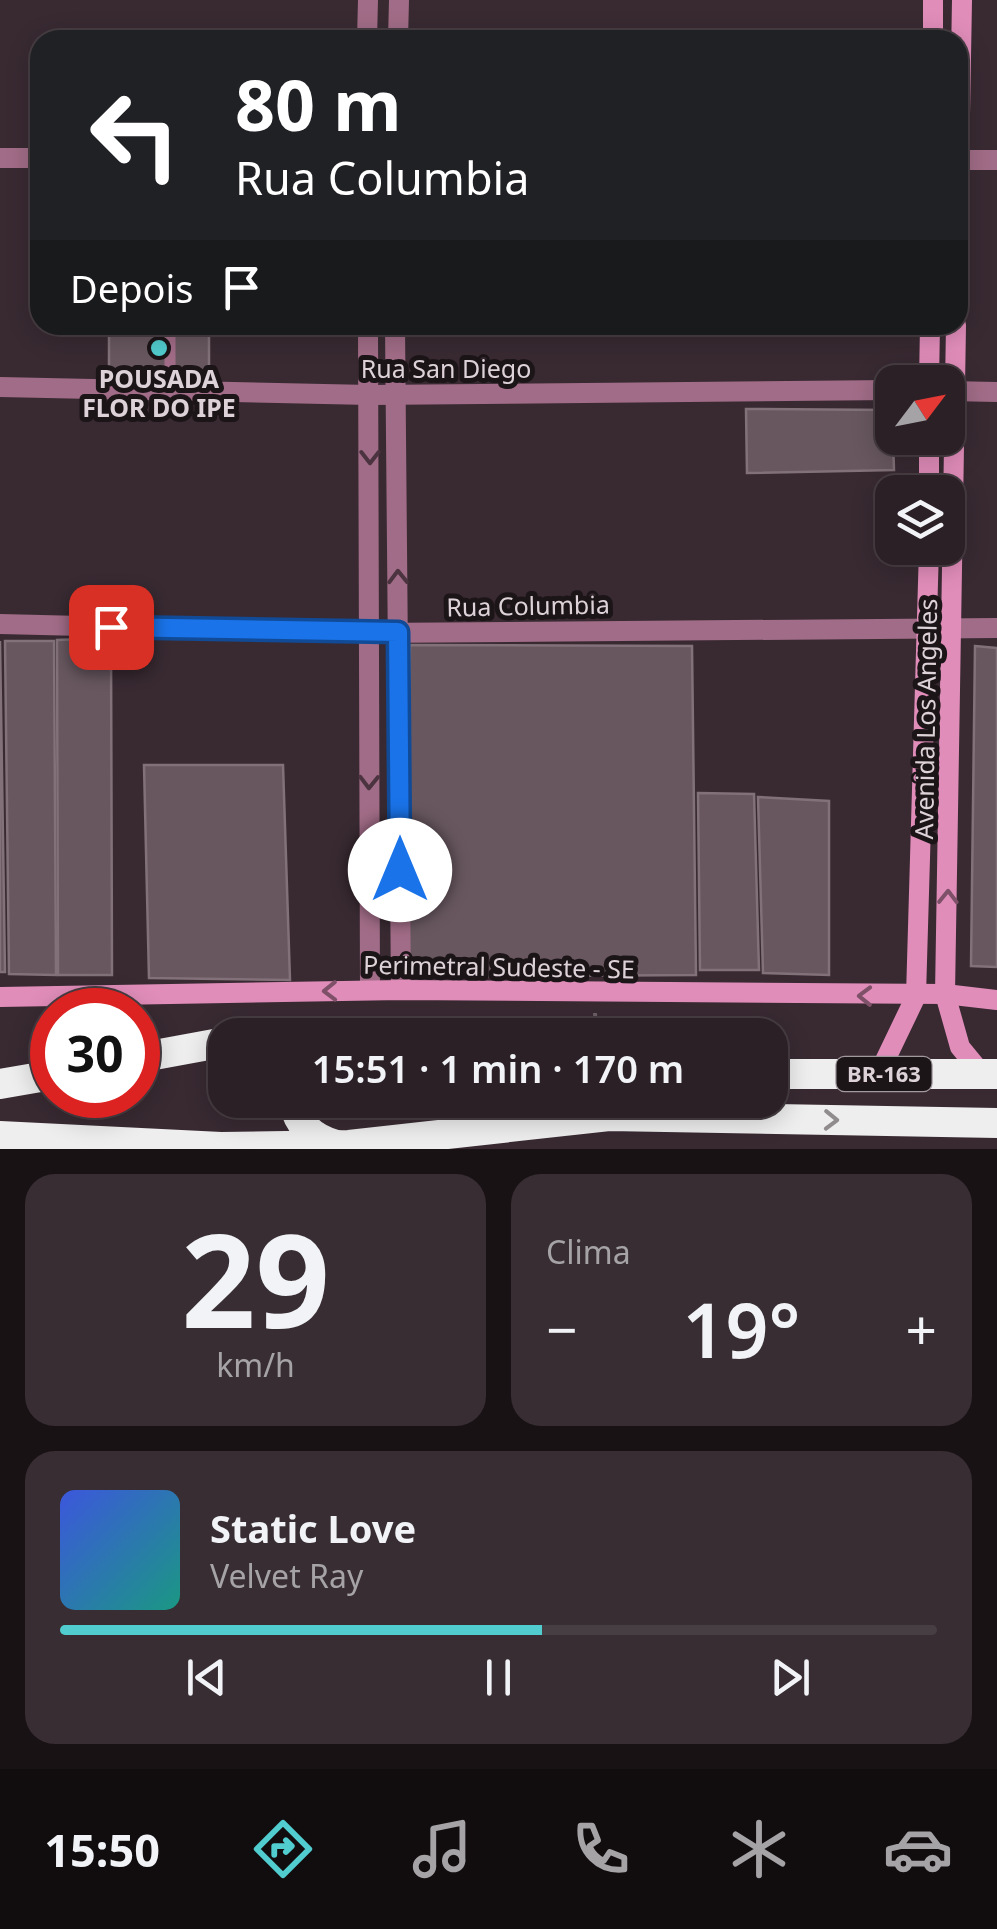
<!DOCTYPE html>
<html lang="pt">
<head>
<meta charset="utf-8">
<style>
  :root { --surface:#2b2026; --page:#372d32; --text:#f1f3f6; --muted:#a6a3a7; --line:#473e43; --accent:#52cdcf }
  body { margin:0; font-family:"Noto Sans",sans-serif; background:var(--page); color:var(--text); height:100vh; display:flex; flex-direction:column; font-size:38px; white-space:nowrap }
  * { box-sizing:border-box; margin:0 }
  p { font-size:32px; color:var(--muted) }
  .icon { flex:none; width:55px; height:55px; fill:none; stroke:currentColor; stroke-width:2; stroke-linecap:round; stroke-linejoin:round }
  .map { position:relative; height:1149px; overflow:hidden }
  .details { display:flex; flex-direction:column; gap:25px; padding:25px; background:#181215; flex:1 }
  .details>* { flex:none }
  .guide { position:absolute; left:30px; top:30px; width:938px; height:305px; border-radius:30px; box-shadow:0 5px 25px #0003,0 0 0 2px var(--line); background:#202124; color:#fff; overflow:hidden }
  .needle { width:65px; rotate:58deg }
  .buttons { position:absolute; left:875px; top:365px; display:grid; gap:20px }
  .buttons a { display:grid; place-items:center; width:90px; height:90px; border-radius:20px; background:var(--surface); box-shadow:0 5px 25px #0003,0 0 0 2px var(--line); font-size:50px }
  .speed { position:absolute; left:30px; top:988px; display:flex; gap:20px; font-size:50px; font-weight:700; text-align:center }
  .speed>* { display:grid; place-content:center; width:130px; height:130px; border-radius:50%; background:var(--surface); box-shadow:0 5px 25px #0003,0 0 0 2px var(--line); line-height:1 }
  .speed .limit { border:15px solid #d22; background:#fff; color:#111 }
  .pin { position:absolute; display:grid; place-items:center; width:85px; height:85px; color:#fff; margin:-42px; border-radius:20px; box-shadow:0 5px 15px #0006 }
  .me { position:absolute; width:110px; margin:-55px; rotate:0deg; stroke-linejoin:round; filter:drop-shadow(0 0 8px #0008) }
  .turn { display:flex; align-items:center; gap:35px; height:210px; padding:0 40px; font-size:45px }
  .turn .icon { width:130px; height:130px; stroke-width:2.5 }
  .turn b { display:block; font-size:70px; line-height:85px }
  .then { display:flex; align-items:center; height:95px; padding:0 40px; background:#0003; gap:20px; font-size:38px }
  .big { font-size:75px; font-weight:600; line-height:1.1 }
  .details .card { flex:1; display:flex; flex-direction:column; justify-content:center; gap:15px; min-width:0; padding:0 35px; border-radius:30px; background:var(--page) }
  .details .dial { align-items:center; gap:0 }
  .dial b { font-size:130px; line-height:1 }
  .song { display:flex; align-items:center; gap:30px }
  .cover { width:120px; height:120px; border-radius:15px; background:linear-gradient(135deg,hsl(230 70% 55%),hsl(170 70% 35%)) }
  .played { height:10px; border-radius:5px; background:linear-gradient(90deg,var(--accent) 55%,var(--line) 55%) }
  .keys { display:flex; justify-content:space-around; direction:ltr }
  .heat { display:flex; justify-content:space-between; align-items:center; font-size:55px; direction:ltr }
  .details .tiles { flex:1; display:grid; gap:25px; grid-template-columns:1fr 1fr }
  .card:last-child { grid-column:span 2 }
  .trip { position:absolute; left:208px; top:1018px; width:580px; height:100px; border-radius:30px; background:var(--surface); box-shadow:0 5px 25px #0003,0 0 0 2px var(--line); font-weight:600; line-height:100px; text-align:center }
  .dock { display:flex; height:160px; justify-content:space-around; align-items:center; background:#110d0f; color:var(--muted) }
  .dock .icon { width:70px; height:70px }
  .dock .on { color:var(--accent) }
  .dock b { font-size:45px; color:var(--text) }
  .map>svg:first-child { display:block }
</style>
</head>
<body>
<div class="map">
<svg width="997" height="1149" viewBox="0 0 997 1149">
  <rect width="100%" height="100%" fill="#392a32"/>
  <g fill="#68575f" stroke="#827179" stroke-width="2.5">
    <polygon points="109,325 209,325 209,372 109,371"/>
    <polygon points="746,409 892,410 894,470 747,473"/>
    <polygon points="111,638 112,975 58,975 57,640"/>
    <polygon points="0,641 5,972 0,972"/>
    <polygon points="5,641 54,641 56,975 9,974"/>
    <polygon points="410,645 692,646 696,975 406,977"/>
    <polygon points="975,646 997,648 997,967 971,966"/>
    <polygon points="144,765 283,765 290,980 149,978"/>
    <polygon points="698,793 754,794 759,970 700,970"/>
    <polygon points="758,797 829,801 829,975 763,973"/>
  </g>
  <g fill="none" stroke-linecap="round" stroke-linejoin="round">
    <g stroke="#6d5f66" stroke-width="4" stroke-dasharray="8 5" stroke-linecap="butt">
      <polyline points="595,1013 596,1035"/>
      <polyline points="601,1035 600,1029 767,1035"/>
    </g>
    <polyline stroke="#a16c87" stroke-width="11" points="170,390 170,325"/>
    <g stroke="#a16c87" stroke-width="20">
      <polyline points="367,40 368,0"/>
      <polyline points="398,40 399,0"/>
      <polyline points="0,158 40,158"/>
      <polyline points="958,160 997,160"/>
      <polyline points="368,325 370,990"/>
      <polyline points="395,325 401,990"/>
      <polyline points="0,387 370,395 892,390"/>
      <polyline points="948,391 997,392"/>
      <polyline points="0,624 371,633 997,628"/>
    </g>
    <g stroke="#e18dba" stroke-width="20">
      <polyline points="933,40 933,0"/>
      <polyline points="958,228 962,0"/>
      <polyline points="956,325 945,994 960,1047 983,1075"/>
      <polyline points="929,382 930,325"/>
      <polyline points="929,492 929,438"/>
      <polyline points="0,997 401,990 945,994 997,1000"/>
      <polyline points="868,1074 880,1071 916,996 929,548"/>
    </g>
    <g stroke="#eee" stroke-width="30">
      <polyline points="138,1058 225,1042"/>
      <polyline points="770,1074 997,1074"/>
      <polyline points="0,1084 52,1075"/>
      <path d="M293,1100C298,1125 311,1138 336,1145"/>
      <polyline points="0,1136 221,1147 349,1145 609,1116 997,1123"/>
    </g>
  </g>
  <defs><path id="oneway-chevron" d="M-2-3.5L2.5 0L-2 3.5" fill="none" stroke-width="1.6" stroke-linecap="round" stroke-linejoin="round" transform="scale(2.5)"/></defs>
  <g stroke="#4b333f">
    <use href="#oneway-chevron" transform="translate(370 457) rotate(90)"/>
    <use href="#oneway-chevron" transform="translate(398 577) rotate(-91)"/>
    <use href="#oneway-chevron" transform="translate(369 782) rotate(91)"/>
  </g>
  <g stroke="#7e5169">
    <use href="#oneway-chevron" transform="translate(948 897) rotate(-89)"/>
    <use href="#oneway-chevron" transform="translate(330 991) rotate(179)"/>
    <use href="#oneway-chevron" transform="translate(865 996) rotate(-179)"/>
  </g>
  <use stroke="#908c8e" href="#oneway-chevron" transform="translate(831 1120) rotate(1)"/>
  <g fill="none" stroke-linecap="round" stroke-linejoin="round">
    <defs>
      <polyline id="route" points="111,627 398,632 400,870"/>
    </defs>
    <use href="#route" stroke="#114b97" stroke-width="25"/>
    <use href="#route" stroke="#1a73e8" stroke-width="18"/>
  </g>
  <circle fill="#52cdcf" stroke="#1c1518" stroke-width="4" cx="159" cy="348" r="10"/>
  <g text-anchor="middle" stroke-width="10" stroke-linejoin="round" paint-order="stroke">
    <rect fill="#1c1518" stroke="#a2999e" stroke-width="2.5" x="836.5" y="1057" width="95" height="34" rx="8"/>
    <g font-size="22" font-weight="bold" fill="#dcd2d7">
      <text x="884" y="1082">BR-163</text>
    </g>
    <g font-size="25" fill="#dcd2d7" stroke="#1c1518">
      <text x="446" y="378">Rua San Diego</text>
      <text transform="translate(528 606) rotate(-1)" y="9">Rua Columbia</text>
      <text transform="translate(926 719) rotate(-89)" y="9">Avenida Los Angeles</text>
      <text transform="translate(499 967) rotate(1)" y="9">Perimetral Sudeste - SE</text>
    </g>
    <g font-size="25" font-weight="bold" fill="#dcd2d7" stroke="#1c1518">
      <text x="159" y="388">POUSADA<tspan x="159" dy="29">FLOR DO IPE</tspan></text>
    </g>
  </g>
</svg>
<div class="buttons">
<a><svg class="needle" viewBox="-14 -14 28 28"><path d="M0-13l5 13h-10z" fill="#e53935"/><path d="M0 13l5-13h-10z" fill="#a6a3a7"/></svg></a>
<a><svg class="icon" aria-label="layers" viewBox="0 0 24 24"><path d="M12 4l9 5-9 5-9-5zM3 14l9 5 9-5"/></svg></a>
</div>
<div class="speed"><div class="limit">30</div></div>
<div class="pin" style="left:111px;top:627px;background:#d93025"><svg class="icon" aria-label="arrive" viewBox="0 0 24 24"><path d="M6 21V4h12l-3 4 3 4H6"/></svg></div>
<svg class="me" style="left:400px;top:870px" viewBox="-20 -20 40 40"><circle r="19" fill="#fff"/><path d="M0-13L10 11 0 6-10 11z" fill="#1a73e8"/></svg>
<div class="trip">15:51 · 1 min · 170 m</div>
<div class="guide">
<div class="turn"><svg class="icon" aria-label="left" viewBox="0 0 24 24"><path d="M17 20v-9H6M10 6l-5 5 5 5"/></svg><div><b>80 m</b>Rua Columbia</div></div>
<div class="then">Depois<svg class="icon" aria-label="arrive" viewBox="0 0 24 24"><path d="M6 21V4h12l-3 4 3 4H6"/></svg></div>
</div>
</div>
<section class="details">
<div class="tiles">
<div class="card dial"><b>29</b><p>km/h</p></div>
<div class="card"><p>Clima</p>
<div class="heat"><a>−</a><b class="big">19°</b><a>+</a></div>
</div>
<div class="card">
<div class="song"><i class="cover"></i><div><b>Static Love</b><p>Velvet Ray</p></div></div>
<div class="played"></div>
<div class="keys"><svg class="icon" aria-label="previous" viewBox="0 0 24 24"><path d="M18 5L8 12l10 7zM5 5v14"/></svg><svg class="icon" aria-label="pause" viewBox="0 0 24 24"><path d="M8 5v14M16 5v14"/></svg><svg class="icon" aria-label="next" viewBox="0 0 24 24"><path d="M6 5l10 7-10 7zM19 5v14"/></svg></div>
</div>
</div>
</section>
<nav class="dock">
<b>15:50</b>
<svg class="icon on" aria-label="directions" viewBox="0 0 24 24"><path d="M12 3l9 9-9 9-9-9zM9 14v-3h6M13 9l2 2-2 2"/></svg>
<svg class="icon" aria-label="music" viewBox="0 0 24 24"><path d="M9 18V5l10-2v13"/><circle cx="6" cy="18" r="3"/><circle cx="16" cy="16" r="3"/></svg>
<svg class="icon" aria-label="phone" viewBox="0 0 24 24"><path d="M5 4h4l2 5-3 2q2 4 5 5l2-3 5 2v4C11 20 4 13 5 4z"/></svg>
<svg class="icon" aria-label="climate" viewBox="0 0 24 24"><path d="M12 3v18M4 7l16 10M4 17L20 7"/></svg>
<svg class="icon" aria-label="car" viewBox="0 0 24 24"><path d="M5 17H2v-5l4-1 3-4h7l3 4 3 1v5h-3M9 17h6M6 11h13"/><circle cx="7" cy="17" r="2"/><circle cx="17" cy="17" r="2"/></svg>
</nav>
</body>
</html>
